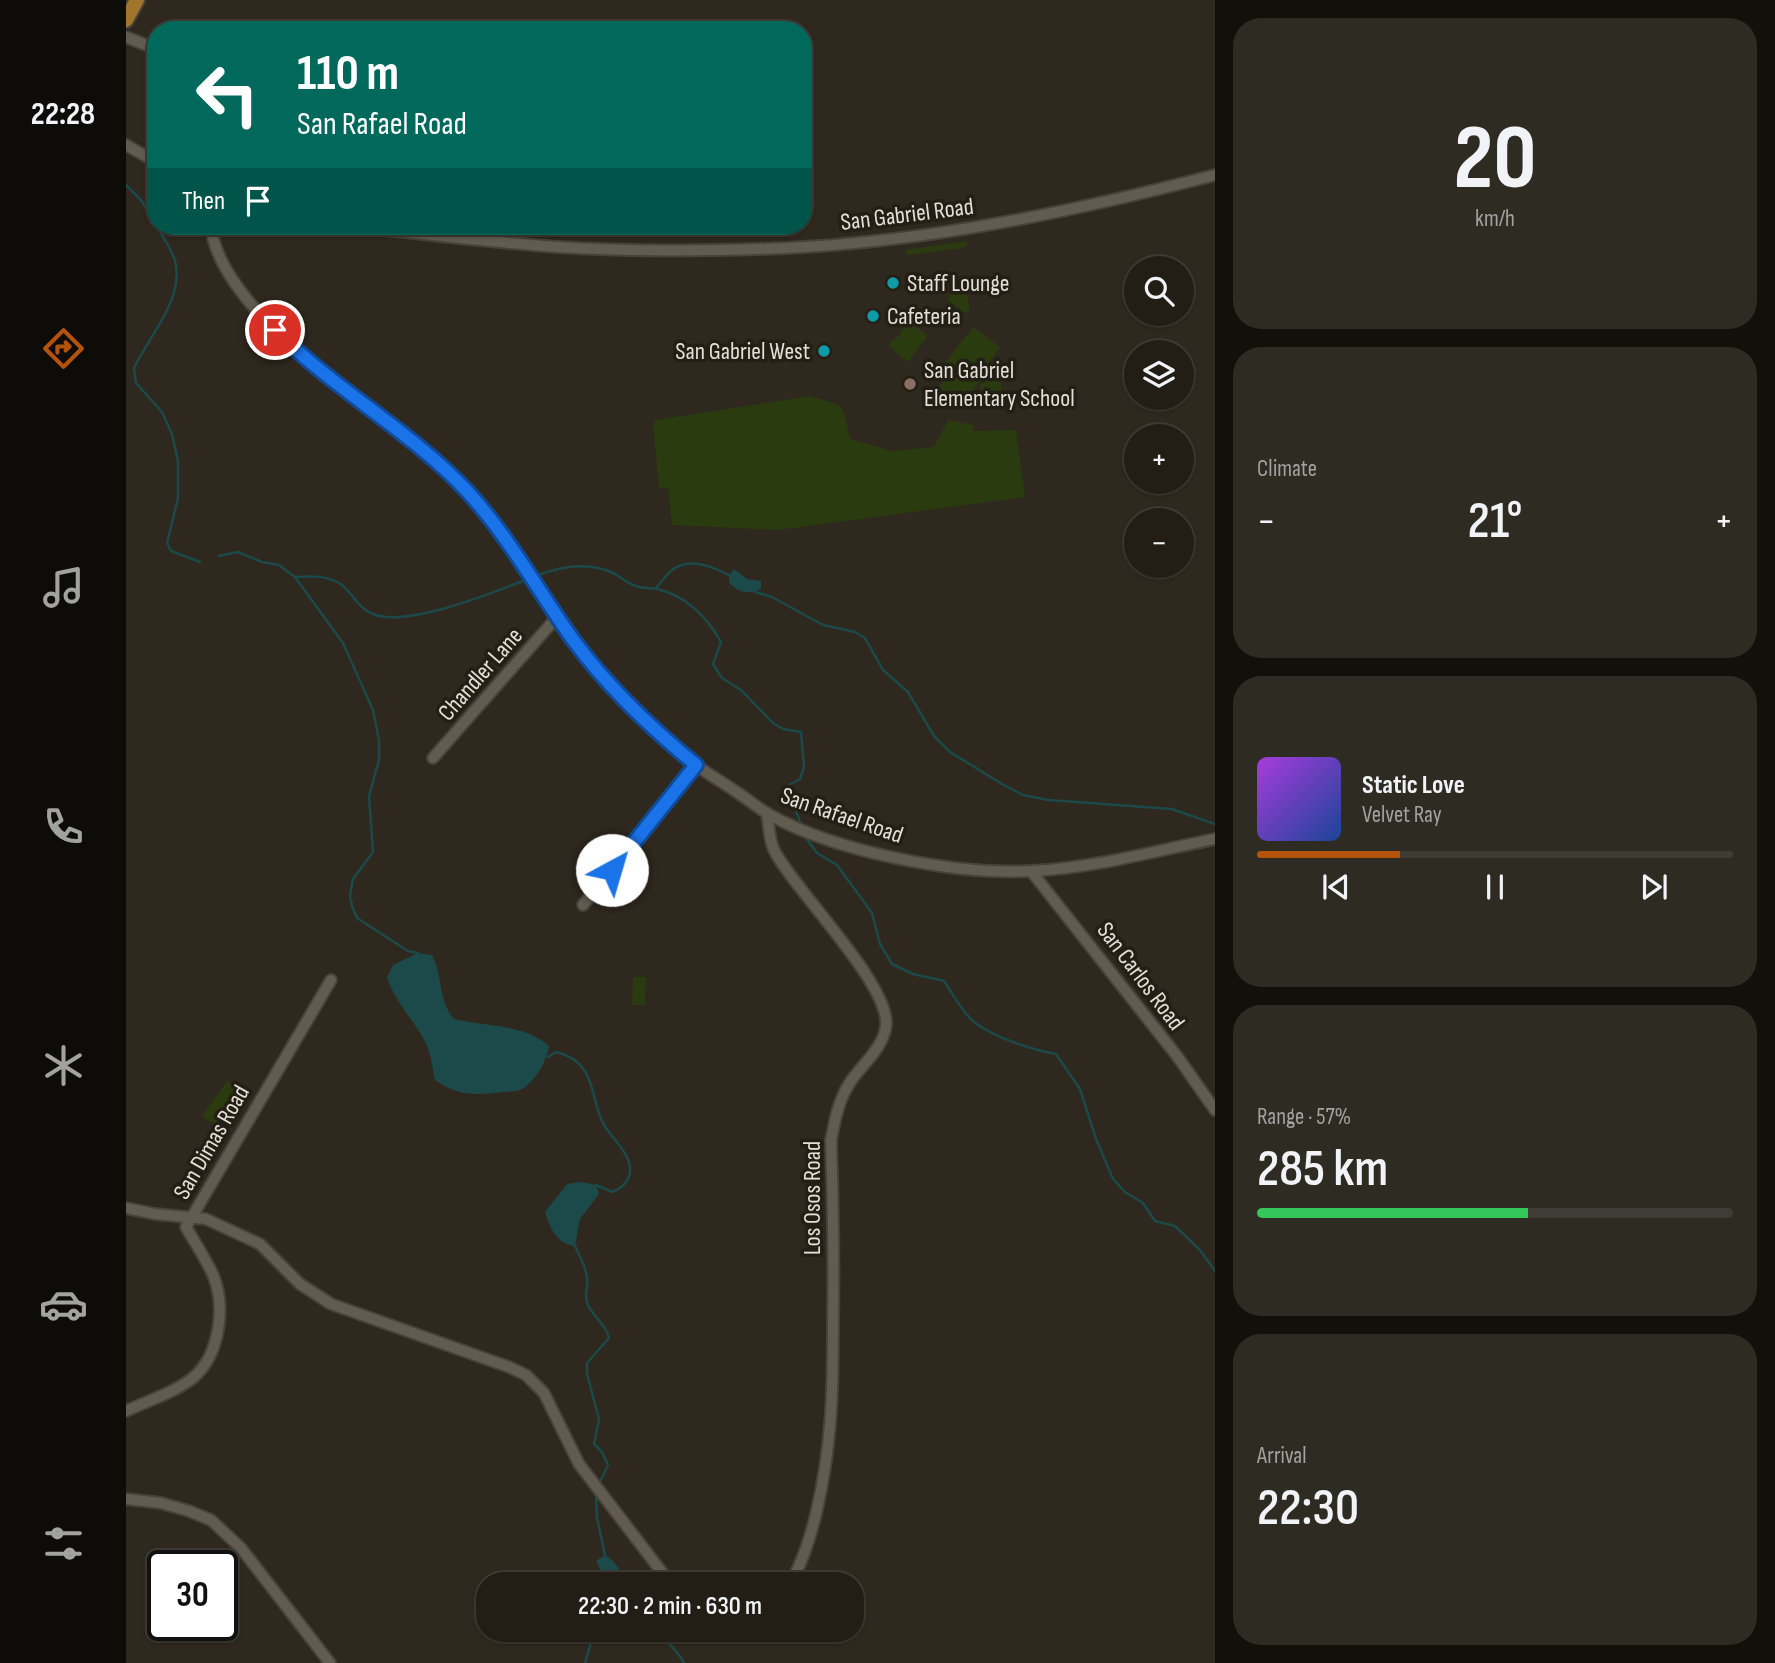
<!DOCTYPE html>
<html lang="en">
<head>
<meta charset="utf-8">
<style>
  :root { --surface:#221e16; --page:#2e2b23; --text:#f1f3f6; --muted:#a2a2a1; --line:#3f3c35; --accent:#b45309 }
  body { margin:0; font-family:"Sofia Sans Condensed",sans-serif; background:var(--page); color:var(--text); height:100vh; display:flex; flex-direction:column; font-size:26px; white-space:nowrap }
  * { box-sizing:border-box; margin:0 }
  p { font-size:23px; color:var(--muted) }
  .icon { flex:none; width:38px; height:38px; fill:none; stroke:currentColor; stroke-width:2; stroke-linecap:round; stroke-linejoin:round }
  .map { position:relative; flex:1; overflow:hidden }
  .drawer { display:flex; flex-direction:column; gap:18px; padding:18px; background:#13100c; width:560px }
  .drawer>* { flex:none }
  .guide { position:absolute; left:21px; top:21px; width:665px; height:214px; border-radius:28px; box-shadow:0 2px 5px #0004,0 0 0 2px var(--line); background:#00695c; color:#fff; overflow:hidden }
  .tools { position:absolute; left:998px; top:256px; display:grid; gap:14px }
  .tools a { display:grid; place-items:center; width:70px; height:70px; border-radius:50%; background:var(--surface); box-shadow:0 2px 5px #0004,0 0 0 2px var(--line); font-size:35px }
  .speed { position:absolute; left:21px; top:1550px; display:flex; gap:14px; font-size:35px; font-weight:700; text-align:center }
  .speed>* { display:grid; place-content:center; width:91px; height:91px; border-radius:50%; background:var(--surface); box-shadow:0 2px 5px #0004,0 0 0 2px var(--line); line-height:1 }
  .speed .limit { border:4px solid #111; border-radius:10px; background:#fff; color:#111 }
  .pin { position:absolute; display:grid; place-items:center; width:60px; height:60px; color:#fff; margin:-30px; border:4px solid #fff; border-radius:50%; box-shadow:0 2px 7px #0007 }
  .me { position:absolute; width:77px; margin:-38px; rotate:39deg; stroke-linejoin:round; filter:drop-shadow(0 0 5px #0008) }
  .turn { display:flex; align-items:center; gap:24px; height:147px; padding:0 35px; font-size:32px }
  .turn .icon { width:91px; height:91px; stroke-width:2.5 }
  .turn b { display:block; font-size:49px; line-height:60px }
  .then { display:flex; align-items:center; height:66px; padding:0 35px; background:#0003; gap:14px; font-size:26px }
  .big { font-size:52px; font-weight:600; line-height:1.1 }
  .drawer .tile { flex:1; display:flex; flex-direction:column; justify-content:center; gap:10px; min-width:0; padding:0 24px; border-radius:28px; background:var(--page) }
  .drawer .dial { align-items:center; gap:0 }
  .dial b { font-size:91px; line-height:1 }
  .song { display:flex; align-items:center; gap:21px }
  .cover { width:84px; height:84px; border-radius:10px; background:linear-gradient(135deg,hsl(280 70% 55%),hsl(220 70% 35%)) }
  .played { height:7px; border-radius:4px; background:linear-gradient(90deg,var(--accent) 30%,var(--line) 30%) }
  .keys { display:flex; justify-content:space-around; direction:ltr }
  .heat { display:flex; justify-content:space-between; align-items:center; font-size:38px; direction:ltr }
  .charge { height:10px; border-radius:5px; background:linear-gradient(90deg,#34c759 57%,var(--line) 0) }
  .trip { position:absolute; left:350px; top:1572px; width:388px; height:70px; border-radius:28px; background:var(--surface); box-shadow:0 2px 5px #0004,0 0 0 2px var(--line); font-weight:600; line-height:70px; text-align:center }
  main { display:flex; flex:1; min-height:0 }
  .menu { display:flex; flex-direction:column; width:126px; justify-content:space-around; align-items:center; background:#0e0c09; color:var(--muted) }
  .menu .icon { width:49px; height:49px }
  .menu .active { color:var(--accent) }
  .menu b { font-size:32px; color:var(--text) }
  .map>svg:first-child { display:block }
</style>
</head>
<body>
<main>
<nav class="menu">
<b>22:28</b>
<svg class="icon active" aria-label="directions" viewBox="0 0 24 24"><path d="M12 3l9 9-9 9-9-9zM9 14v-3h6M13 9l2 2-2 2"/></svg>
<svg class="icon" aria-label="music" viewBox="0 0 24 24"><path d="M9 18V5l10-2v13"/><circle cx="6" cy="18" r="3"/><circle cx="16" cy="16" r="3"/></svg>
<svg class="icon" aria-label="phone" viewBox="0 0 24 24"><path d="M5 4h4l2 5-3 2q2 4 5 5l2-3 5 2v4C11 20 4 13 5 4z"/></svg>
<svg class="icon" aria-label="climate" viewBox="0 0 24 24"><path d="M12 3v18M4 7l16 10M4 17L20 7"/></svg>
<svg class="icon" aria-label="car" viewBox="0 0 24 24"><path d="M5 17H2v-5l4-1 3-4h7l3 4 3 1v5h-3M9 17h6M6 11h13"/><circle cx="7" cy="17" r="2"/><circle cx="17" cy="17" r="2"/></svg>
<svg class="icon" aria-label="filters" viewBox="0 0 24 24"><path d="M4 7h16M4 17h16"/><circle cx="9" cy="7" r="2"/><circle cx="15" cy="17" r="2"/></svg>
</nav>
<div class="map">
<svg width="1089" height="1663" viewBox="0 0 1089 1663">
  <rect width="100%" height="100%" fill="#2e281e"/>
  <g fill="#2b3b10">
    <polygon points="841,241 841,245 837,248 783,255 778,250"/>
    <polygon points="828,290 835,295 841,293 844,310 841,312 837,312 821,299"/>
    <polygon points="782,321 802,336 782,362 763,347 764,342 773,336"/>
    <path d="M847,327L874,347L857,371L858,376L839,400C824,402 822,397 813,387L822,374L815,368Z"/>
    <polygon points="870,366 873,370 876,391 871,397 858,399 855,395 854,386 862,378 860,372 864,367"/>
    <path d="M684,396C721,407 716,402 724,439L766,451L808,447L822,420L847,425L848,431L890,430L899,497L652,530L546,525L542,488L533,489L527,425L530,420Z"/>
    <polygon points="507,977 520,977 519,1005 506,1005"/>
    <polygon points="101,1081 120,1094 95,1129 76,1116"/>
  </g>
  <g fill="#1c4a4a">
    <path d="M608,569L621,579L635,581V589C623,595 612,593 603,582V575Z"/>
    <path d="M292,953L306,955C317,976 312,1000 328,1019C359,1027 397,1023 423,1046C421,1061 408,1084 394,1090C389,1092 382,1091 377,1092C349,1095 333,1097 309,1080C306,1066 305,1051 297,1038C285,1017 268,1000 261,977L267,965Z"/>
    <path d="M455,1182L470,1185L473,1194L454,1219L449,1246C432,1245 423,1227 419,1212L441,1184Z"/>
    <path d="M479,1555C491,1562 497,1576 505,1584H481L470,1561Z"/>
  </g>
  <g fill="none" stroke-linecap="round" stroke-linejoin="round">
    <g stroke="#1c4a4a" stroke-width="2.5">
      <polyline points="0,185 14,199 30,222"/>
      <path d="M31,226C36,237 46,249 49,261C59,298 23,336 8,368L10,383L36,412L46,434L52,461V498L41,543L45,551L74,562"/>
      <polyline points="93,556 112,552 136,562 153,565 169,577 217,643 247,710 253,740 253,760 243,796 247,852 227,879 224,896 226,906 231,918 282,951 292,953"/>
      <path d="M409,576C433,567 462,561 487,573C495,577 501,583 510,586C517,589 524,587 531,589C560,596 581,617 595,642L587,664L596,678L615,690L647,723L657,729L675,732L678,767L674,779L659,787L658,799L670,811L676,827"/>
      <path d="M169,577C185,576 202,575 216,585C227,594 233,609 247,614C280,628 369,592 402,579"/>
      <path d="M530,588C535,582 542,572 549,568C566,558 587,567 603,575"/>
      <polyline points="629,592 646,597 697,625 729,632 739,638 757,670 782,692 808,736 824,752 876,784 897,795 922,800 1046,809 1089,824"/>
      <path d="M677,834L691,853L711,865L746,913L754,944L766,964L787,974L818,981C827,994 836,1012 848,1022C867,1037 906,1050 930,1054L954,1089L970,1139L987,1179L999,1192L1017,1203L1029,1221L1049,1226L1074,1250L1089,1271"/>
      <path d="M422,1057L430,1052C443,1055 453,1061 460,1073C469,1089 469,1110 478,1125C486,1138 506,1155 504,1172C503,1182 495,1188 487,1192L470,1185"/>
      <path d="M449,1246C454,1257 460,1266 461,1278C463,1288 457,1294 462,1305C468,1318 480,1324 483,1338L461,1363V1374L473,1419L468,1444L476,1452L482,1465L473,1484"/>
      <polyline points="470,1493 471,1518 479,1555"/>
      <path d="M531,1629C539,1642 551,1649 558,1663"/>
      <polyline points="459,1663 469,1629"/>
    </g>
    <defs>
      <g id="minor">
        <polyline points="0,37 30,49"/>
        <polyline points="0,145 30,162"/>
        <path d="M85,226C93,311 248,410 311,463C375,518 410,597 464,661C495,698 531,735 569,764C583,775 598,783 612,793C623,800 633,809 644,815C711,852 829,875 906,871C968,868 1028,851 1089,839"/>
        <path d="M221,226C291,233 362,242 432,247C508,252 585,251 661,248C806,241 949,211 1089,175"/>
        <polyline points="307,758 431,617"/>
        <path d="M641,813C643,826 643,839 648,850C668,890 765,985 760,1026C757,1049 735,1065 723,1084C712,1102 709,1120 705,1140C707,1201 708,1262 707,1322C707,1392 706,1446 690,1514C684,1538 677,1562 664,1584"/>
        <polyline points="905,871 1051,1056 1089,1110"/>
        <polyline points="457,905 571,765"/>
        <polyline points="0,1208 29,1214 80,1219 134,1244 174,1284 205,1304 383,1367 400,1375 418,1393 453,1464 545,1584"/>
        <path d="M0,1411C21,1401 50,1392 68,1377C94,1354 100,1306 87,1275C80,1259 69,1243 60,1227L205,980"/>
        <polyline points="0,1499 35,1503 63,1511 85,1520 115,1548 204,1663"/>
      </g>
      <polyline id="major" points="0,20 11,0"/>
    </defs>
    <use href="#minor" stroke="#474339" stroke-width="14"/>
    <use href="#major" stroke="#474339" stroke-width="18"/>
    <use href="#minor" stroke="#625c50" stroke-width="10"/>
    <use href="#major" stroke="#a2752c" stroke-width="14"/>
  </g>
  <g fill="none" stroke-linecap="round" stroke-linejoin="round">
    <defs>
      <path id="route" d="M149,330C208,389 283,430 340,490C382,535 412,591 448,641C482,687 526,729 570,765L486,870"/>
    </defs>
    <use href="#route" stroke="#114b97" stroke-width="18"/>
    <use href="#route" stroke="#1a73e8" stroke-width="12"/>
  </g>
  <g fill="#0f9aa8" stroke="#241f14" stroke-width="2.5">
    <circle cx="767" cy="283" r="7"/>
    <circle cx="747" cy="316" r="7"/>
    <circle cx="698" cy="351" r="7"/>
  </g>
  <circle fill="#8d6e63" stroke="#241f14" stroke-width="2.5" cx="784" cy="384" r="7"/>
  <g text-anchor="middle" stroke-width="7" stroke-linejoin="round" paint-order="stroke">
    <g font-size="24" fill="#e3e0d9" stroke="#241f14">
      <text transform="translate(781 214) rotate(-7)" y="8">San Gabriel Road</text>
      <text transform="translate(354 674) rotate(-49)" y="8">Chandler Lane</text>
      <text transform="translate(716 815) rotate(19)" y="8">San Rafael Road</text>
      <text transform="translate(1015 976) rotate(53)" y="8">San Carlos Road</text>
      <text transform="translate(85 1142) rotate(-60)" y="8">San Dimas Road</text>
      <text transform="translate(686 1198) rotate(-90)" y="8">Los Osos Road</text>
    </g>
    <g font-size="24" fill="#e3e0d9" stroke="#241f14" text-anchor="start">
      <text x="781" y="291">Staff Lounge</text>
      <text x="761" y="324">Cafeteria</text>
      <text x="684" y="359" text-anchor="end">San Gabriel West</text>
      <text x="798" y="378">San Gabriel<tspan x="798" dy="28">Elementary School</tspan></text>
    </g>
  </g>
</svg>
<div class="tools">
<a><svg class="icon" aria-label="search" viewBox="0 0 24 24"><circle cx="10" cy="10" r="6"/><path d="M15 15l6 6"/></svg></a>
<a><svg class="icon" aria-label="layers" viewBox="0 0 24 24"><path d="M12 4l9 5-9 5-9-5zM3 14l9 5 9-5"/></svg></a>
<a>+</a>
<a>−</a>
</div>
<div class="speed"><div class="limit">30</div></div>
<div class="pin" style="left:149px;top:330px;background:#d93025"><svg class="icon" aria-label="arrive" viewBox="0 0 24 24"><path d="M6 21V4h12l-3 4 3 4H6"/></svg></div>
<svg class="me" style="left:486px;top:870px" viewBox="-20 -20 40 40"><circle r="19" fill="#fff"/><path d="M0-13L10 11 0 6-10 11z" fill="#1a73e8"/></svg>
<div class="trip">22:30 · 2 min · 630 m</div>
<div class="guide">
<div class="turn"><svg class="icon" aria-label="left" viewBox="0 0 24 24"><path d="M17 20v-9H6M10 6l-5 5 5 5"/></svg><div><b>110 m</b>San Rafael Road</div></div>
<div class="then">Then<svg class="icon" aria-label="arrive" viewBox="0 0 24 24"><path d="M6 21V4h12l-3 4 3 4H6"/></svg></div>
</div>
</div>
<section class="drawer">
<div class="tile dial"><b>20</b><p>km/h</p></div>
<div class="tile"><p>Climate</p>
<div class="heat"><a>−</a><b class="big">21°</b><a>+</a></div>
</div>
<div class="tile">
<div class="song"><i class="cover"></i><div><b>Static Love</b><p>Velvet Ray</p></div></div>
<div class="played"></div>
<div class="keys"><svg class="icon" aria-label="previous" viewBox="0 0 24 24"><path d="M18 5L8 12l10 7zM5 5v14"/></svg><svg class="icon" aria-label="pause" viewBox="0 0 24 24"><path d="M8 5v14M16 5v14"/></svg><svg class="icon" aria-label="next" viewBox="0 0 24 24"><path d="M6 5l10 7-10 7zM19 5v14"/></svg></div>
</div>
<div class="tile"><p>Range · 57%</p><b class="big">285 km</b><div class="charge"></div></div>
<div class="tile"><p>Arrival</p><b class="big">22:30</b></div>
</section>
</main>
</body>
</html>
